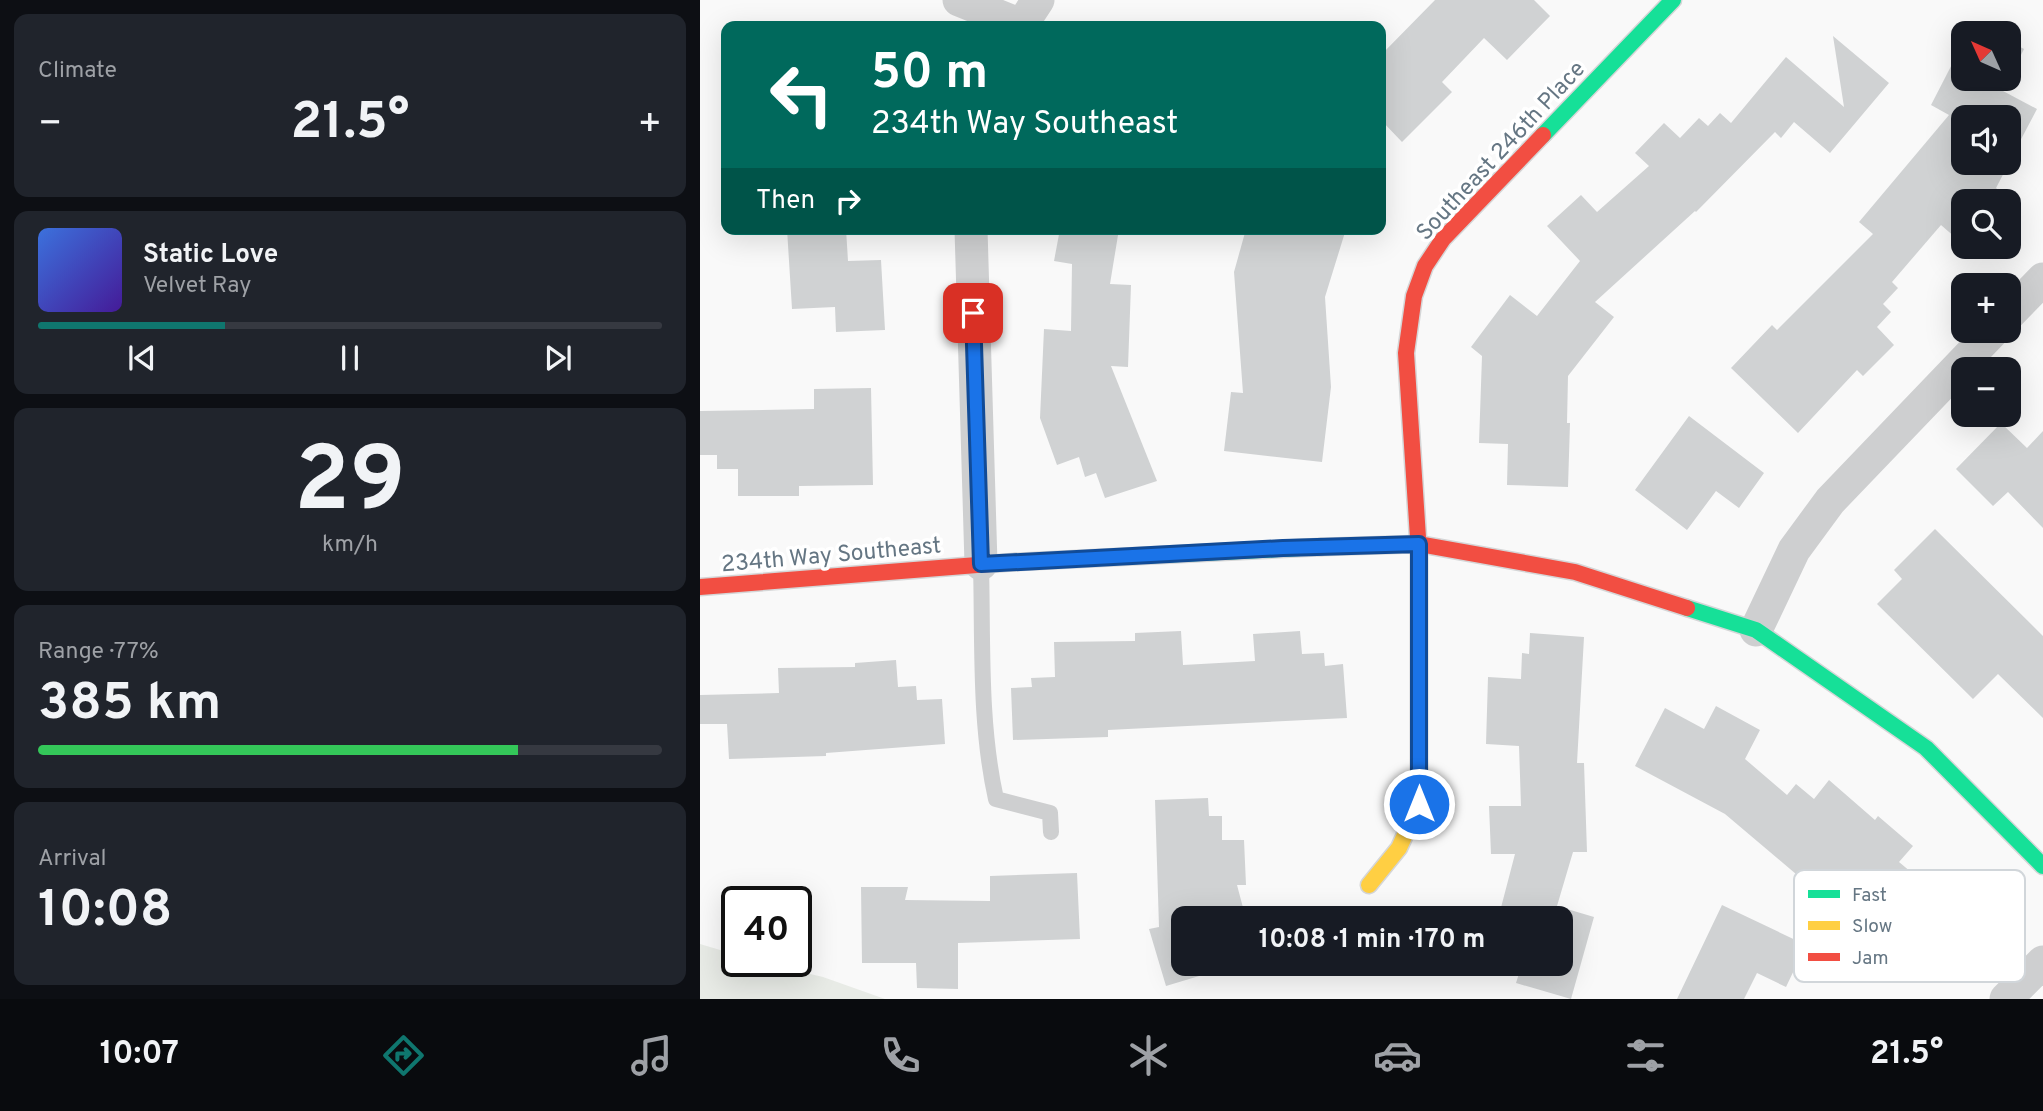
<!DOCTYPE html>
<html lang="en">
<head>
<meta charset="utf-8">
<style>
  :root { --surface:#171b24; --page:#20242c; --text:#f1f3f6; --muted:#9ea1a6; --line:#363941; --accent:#0f766e }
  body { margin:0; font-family:Overpass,sans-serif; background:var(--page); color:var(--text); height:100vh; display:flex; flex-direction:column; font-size:26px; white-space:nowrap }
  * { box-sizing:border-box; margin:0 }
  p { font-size:23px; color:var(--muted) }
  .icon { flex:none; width:38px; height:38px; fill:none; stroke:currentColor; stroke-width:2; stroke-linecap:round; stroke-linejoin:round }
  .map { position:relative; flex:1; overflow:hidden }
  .drawer { display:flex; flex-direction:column; gap:14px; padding:14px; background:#0d0f14; width:700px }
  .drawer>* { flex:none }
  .banner { position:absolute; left:21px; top:21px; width:665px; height:214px; border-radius:14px; box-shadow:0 7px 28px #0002; background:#00695c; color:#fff; overflow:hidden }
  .needle { width:46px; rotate:315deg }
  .controls { position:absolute; left:1251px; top:21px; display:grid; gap:14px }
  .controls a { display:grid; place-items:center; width:70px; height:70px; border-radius:14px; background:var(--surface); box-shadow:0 7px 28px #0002; font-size:35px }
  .speed { position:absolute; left:21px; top:886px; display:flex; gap:14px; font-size:35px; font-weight:700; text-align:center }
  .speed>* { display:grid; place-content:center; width:91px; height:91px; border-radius:50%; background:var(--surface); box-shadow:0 7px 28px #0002; line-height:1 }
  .speed .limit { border:4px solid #111; border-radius:10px; background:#fff; color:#111 }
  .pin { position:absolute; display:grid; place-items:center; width:60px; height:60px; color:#fff; margin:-30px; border-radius:14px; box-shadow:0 4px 10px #0006 }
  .me { position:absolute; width:77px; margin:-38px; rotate:0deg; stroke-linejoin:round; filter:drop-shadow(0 0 5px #0008) }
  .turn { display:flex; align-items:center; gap:24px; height:147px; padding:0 35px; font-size:32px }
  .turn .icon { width:91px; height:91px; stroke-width:2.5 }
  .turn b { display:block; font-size:49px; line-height:60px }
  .then { display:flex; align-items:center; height:66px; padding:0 35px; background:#0003; gap:14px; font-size:26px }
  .big { font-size:52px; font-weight:700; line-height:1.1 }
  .drawer .widget { flex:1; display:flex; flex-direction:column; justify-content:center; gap:10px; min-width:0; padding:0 24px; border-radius:14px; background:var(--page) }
  .drawer .dial { align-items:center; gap:0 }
  .dial b { font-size:91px; line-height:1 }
  .song { display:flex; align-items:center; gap:21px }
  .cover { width:84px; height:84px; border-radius:10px; background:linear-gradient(135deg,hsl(220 70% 55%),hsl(260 70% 35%)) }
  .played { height:7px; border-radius:4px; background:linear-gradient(90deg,var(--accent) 30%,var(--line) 30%) }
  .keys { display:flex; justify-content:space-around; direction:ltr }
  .heat { display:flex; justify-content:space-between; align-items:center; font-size:38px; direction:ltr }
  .charge { height:10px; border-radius:5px; background:linear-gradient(90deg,#34c759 77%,var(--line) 0) }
  .trip { position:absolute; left:471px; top:906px; width:402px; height:70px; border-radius:14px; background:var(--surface); box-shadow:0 7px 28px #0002; font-weight:700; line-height:70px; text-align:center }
  .tabs { display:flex; height:112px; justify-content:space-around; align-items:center; background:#090b0e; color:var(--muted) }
  .tabs .icon { width:49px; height:49px }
  .tabs .selected { color:var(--accent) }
  .tabs b { font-size:32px; color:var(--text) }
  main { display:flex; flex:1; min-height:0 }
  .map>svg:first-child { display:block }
</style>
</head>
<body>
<main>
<section class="drawer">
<div class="widget"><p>Climate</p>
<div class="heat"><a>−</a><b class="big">21.5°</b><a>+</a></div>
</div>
<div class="widget">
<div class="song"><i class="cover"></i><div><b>Static Love</b><p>Velvet Ray</p></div></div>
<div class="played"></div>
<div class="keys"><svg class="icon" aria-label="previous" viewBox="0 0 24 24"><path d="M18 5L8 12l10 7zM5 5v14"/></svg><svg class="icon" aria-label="pause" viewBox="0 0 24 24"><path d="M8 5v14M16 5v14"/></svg><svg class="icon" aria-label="next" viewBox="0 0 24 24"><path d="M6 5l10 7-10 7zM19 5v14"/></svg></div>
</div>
<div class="widget dial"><b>29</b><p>km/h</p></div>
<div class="widget"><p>Range · 77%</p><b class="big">385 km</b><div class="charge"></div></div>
<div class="widget"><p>Arrival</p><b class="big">10:08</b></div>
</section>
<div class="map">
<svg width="1343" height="999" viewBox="0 0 1343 999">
  <rect width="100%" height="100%" fill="#f9f9f9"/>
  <polygon fill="#e8ebe6" points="0,944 37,955 37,961 55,961 123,977 185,999 0,999"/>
  <g fill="#d0d2d3">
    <polygon points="735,0 834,0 850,16 807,60 784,38 742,82 752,92 702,142 681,120 681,55"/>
    <polygon points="1133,36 1189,83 1130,153 1094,122 1081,138 1075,132 996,212 995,211 895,302 914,317 868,376 867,423 870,423 868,487 807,485 808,444 779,443 782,356 771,347 810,295 837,316 880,261 847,226 881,195 897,212 949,166 935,153 964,123 980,138 999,118 1008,126 1020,113 1031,123 1086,57 1144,107"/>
    <polygon points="1264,41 1264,79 1309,79 1309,41 1324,49 1303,91 1337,109 1309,162 1309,117 1264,117 1264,163 1309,163 1296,188 1308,198 1305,201 1264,201 1264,245 1241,225 1192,282 1198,288 1183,304 1191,312 1177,327 1194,345 1163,376 1157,370 1098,433 1031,368 1072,325 1077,330 1173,234 1159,222 1249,115 1231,105"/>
    <polygon points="87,229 146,229 148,261 181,260 185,330 136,332 135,307 92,309"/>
    <polygon points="360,229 419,229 410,284 431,285 428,367 411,366 457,481 405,498 396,473 385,477 379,457 357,465 340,418 344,329 371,331 372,264 354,261"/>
    <polygon points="546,229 646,229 625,297 631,387 622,462 524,451 531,392 543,393 534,272"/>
    <polygon points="171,388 173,485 99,486 99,496 38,496 38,469 17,469 17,455 0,455 0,411 114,409 114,389"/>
    <polygon points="989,416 1064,473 1039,508 1016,491 987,530 935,490"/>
    <polygon points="1301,423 1327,448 1343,431 1343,528 1308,492 1293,506 1256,469"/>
    <polygon points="1235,529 1343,636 1343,718 1298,674 1273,699 1177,604 1202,579 1194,570"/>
    <polygon points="481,631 483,665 555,661 553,634 600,631 602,654 624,653 625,666 643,664 647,718 408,730 408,737 313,740 311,688 332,687 331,678 355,677 354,642 435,641 435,633"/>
    <polygon points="830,633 884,637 877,763 884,763 887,852 873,852 857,906 894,917 871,999 816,983 822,964 861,964 861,919 798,919 815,854 791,854 789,806 821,806 819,746 786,744 788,677 821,679 822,653 829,654"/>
    <polygon points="196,660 198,687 216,686 217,700 242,699 245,744 126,753 126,756 29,759 27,724 0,724 0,695 79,693 78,668 155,667 155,663"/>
    <polygon points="1016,706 1060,730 1045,759 1087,795 1096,784 1114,799 1129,780 1175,820 1178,816 1213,846 1199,862 1217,877 1209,887 1223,899 1189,939 1110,871 1103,880 1025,814 935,766 965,708 1004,729"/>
    <polygon points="508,798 509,816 522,816 522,840 544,840 546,885 537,885 546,919 483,919 483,964 539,964 466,986 449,929 459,927 455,800"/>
    <polygon points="377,873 380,939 258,943 258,989 217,988 216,963 162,963 161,887 208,887 205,900 290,901 290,876"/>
    <polygon points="1022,905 1106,945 1086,987 1057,973 1044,999 977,999"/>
  </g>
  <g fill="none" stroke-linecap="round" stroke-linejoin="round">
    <defs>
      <g id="fast">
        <polyline points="843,135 973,0"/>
        <polyline points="315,562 621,547"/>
        <polyline points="987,608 1056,630 1226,748 1343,866"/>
      </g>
      <polyline id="slow" points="669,885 699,848 719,804 719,553"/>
      <g id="jam">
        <polyline points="621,547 719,544 875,572 987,608"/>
        <polyline points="719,553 706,353 714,296 725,266 743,239 843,135"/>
        <polyline points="0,587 315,562"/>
      </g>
    </defs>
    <use href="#fast" stroke="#d5d6d7" stroke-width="19"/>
    <use href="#slow" stroke="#d5d6d7" stroke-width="19"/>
    <use href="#jam" stroke="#d5d6d7" stroke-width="19"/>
    <path stroke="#cecfd0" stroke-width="16" d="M281,564C283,642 279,723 296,799L350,813L351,832"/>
    <g stroke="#cecfd0" stroke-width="33">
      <polyline points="259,0 321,25"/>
      <polyline points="321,26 338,0"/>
      <polyline points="271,229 281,564"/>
      <polyline points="1309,314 1343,279"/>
      <polyline points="1056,630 1094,550 1130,501 1293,331"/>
      <polyline points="1306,999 1343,962"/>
    </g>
    <use href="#fast" stroke="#16e098" stroke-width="16"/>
    <use href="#slow" stroke="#ffcf43" stroke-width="16"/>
    <use href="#jam" stroke="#f24e42" stroke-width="16"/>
  </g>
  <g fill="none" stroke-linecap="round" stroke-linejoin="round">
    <defs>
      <polyline id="route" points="273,313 281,564 583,548 719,544 719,804"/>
    </defs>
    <use href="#route" stroke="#114b97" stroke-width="18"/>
    <use href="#route" stroke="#1a73e8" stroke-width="12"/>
  </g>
  <g text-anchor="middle" stroke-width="7" stroke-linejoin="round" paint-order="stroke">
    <g font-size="23" fill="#657683" stroke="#fff">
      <text transform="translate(800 150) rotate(-47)" y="8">Southeast 246th Place</text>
      <text transform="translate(131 554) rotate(-5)" y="8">234th Way Southeast</text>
    </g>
  </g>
  <rect x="1094" y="870" width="231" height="112" rx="10" fill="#fff" stroke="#d1d6da" stroke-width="2"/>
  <rect x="1108" y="890" width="32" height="8" fill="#16e098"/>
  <rect x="1108" y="921" width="32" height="9" fill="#ffcf43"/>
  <rect x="1108" y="953" width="32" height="8" fill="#f24e42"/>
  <g font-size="19" fill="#657683">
    <text x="1152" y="901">Fast</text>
    <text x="1152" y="932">Slow</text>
    <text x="1152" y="964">Jam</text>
  </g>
</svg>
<div class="controls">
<a><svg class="needle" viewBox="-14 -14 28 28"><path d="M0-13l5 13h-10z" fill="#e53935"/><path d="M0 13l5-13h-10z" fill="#9ea1a6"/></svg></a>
<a><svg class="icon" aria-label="sound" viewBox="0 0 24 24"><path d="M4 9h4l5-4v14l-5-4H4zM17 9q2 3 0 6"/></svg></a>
<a><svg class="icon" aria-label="search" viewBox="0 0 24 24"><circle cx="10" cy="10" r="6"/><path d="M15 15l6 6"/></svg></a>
<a>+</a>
<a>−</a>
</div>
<div class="speed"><div class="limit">40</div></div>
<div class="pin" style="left:273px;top:313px;background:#d93025"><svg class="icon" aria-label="arrive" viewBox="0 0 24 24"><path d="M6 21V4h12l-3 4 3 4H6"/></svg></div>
<svg class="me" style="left:719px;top:804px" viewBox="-20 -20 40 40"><circle r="17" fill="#1a73e8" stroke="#fff" stroke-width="3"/><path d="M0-11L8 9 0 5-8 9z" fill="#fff"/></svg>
<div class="trip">10:08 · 1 min · 170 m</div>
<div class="banner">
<div class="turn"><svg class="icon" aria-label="left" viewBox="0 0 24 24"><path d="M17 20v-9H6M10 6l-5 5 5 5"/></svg><div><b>50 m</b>234th Way Southeast</div></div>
<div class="then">Then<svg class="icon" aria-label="right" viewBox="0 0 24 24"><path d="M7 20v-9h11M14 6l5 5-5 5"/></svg></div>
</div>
</div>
</main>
<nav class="tabs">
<b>10:07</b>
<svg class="icon selected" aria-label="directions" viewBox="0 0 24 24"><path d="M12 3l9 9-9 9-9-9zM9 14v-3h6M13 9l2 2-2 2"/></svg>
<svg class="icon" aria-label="music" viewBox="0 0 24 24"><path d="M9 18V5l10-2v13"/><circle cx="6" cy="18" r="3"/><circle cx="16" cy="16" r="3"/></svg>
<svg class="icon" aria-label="phone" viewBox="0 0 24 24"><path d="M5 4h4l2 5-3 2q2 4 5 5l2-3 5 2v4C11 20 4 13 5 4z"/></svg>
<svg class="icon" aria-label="climate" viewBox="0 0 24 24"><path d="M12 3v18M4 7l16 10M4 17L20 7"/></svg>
<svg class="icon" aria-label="car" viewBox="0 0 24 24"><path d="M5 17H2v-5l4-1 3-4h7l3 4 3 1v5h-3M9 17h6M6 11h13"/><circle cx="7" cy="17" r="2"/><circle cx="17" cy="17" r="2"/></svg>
<svg class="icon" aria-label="filters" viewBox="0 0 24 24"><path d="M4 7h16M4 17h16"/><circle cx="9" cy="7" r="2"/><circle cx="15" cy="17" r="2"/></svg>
<b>21.5°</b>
</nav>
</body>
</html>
